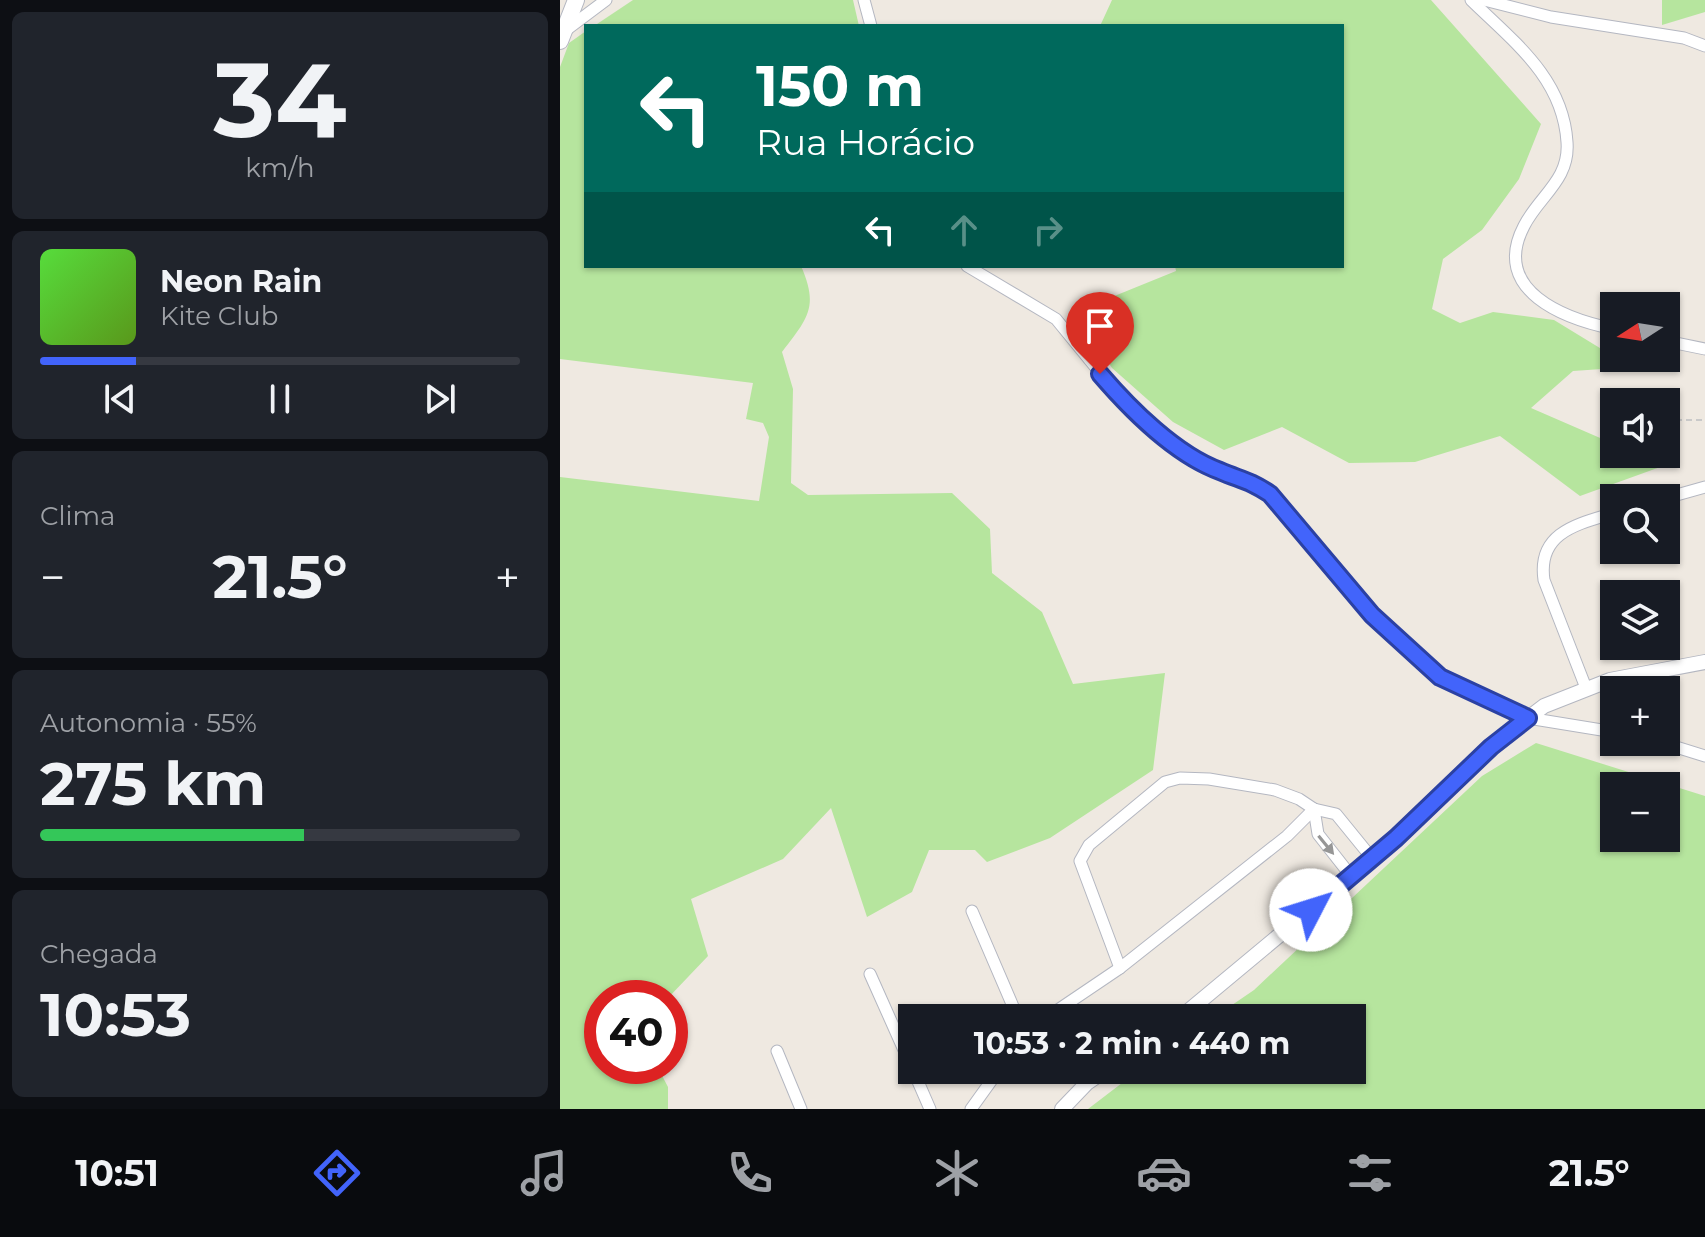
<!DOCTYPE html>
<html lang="pt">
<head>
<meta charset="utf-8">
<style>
  :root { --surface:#171b24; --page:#20242c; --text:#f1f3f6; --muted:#9ea1a6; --line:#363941; --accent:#4264fb }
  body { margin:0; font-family:Montserrat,sans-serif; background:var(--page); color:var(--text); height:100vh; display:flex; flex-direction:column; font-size:30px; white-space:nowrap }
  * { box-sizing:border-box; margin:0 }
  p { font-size:26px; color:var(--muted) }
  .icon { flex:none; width:44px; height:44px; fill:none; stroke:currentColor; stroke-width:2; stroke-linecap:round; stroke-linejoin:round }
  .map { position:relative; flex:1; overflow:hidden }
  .panel { display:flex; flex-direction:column; gap:12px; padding:12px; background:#0d0f14; width:560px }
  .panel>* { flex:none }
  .hud { position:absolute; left:24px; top:24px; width:760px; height:244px; border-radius:0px; box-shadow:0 2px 6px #0004; background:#00695c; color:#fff; overflow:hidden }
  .needle { width:52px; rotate:258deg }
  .tools { position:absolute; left:1040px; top:292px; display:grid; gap:16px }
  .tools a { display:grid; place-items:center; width:80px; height:80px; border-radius:0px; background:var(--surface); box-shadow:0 2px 6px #0004; font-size:40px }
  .speed { position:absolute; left:24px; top:980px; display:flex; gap:16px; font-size:40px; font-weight:700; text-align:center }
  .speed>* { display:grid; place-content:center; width:104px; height:104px; border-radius:50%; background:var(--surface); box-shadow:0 2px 6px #0004; line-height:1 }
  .speed .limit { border:12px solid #d22; background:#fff; color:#111 }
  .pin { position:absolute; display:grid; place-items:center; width:68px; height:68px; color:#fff; margin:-82px -34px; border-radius:50% 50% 50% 0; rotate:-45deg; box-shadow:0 0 8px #0007 }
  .pin .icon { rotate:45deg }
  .me { position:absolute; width:88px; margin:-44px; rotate:50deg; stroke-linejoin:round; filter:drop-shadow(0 0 6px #0008) }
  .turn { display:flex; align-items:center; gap:28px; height:168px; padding:0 40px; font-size:36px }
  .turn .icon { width:104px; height:104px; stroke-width:2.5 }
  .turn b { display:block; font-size:56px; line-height:68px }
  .lanes { display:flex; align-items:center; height:76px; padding:0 40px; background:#0003; justify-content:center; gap:40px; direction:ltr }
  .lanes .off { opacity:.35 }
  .big { font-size:60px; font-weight:700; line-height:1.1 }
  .panel .tile { flex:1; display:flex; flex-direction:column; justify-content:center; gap:12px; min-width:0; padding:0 28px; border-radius:12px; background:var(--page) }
  .panel .dial { align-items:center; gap:0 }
  .dial b { font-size:104px; line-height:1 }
  .song { display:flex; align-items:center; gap:24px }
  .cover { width:96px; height:96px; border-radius:12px; background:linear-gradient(135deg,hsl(110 70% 55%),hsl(90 70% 35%)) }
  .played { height:8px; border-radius:4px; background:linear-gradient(90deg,var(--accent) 20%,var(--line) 20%) }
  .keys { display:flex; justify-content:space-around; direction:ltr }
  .heat { display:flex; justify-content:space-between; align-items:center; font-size:44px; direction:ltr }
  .charge { height:12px; border-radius:6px; background:linear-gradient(90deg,#34c759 55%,var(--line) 0) }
  .trip { position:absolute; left:338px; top:1004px; width:468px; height:80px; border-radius:0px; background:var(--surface); box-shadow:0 2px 6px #0004; font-weight:700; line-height:80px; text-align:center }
  .dock { display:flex; height:128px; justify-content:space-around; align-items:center; background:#090b0e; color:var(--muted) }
  .dock .icon { width:56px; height:56px }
  .dock .current { color:var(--accent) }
  .dock b { font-size:36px; color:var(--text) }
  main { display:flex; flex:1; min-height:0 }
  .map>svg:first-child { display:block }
</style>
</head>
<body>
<main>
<section class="panel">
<div class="tile dial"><b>34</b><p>km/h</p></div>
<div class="tile">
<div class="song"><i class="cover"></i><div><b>Neon Rain</b><p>Kite Club</p></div></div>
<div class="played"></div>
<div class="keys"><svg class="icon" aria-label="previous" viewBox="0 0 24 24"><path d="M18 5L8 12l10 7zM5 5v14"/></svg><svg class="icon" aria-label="pause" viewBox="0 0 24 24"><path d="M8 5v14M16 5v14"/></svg><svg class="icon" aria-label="next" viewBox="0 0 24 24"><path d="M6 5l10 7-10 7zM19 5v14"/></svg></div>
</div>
<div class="tile"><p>Clima</p>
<div class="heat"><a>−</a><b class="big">21.5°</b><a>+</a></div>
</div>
<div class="tile"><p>Autonomia · 55%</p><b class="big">275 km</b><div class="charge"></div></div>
<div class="tile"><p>Chegada</p><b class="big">10:53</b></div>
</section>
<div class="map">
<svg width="1145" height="1109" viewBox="0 0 1145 1109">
  <rect width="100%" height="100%" fill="#efe9e1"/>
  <g fill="#b6e59e" fill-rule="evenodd">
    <polygon points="73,0 293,0 299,26 34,26"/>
    <polygon points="552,0 871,0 981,124 959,179 922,230 883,259 872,309 900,323 933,312 994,320 1071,367 1013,371 971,408 1054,444 1054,454 1076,454 1103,466 1020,496 940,436 855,462 789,463 722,427 664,450 613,422 552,368 515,312 616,271 615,266 782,266 782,26 540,26"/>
    <polygon points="1102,0 1145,0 1145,12 1102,25"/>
    <path d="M26,31V266H241C259,307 248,318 222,352L233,389L231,483L248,495L392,493L430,529L432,573L482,612L513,684L605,673L593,770L490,838L427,862L415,850H369L352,892L307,917L271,808L223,859L131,899L148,956L108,998H42V1066H97L108,1087V1109H0V477L199,501L209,437L203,423L186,419L193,383L0,359V67L9,43Z"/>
    <path d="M976,743L1145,796V1109H528L579,1070H792V1018H653L694,990L922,776ZM1106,786V838H1054V786Z"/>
  </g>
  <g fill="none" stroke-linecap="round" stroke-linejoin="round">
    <defs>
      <g id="minor">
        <polyline points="304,0 311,26"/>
        <path d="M911,0C953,41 1003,78 1007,142C1010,180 979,196 964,226C930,291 1005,319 1054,329"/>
        <polyline points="924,0 991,17 1124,38 1145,46"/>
        <polyline points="6,30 46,0"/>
        <polyline points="407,266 496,319 555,391 602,435 660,472 689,480 710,494 812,615 880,677 968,718 1054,732"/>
        <polyline points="1106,341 1145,349"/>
        <polyline points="1106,498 1145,487"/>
        <path d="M1026,688L984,580C977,532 1018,524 1054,513"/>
        <polyline points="1100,742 1145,756"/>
        <polyline points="754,809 758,834 791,876"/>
        <polyline points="412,911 458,1018"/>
        <polyline points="560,968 520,861 529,845 605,782 620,778 649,779 715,790 739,799 754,809 776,814 811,857"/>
        <polyline points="310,974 352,1068"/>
        <polyline points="486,1018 560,968 727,836 754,809"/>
        <polyline points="217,1051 241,1109"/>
        <polyline points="353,1070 370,1109"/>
        <polyline points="411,1109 439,1070"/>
      </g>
      <g id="tertiary">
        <polyline points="620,1018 836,838 931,747 984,706 1050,680 1145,662"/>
        <polyline points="502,1109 527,1083 546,1070"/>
      </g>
      <polyline id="secondary" points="0,41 16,0"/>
    </defs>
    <use href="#minor" stroke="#b4b7c1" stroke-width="13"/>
    <use href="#tertiary" stroke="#b4b7c1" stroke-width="16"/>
    <use href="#secondary" stroke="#b4b7c1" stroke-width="18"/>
    <polyline stroke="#c9c9c9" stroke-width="2" stroke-dasharray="6 4" stroke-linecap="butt" points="1106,420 1145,420"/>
    <use href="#minor" stroke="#fff" stroke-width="11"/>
    <use href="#tertiary" stroke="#fff" stroke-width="14"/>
    <use href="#secondary" stroke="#fff" stroke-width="16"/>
  </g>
  <defs><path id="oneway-solid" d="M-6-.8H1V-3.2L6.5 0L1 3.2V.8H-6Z" transform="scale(2)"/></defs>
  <use fill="#969696" href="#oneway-solid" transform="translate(766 845) rotate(51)"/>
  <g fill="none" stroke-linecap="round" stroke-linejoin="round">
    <defs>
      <path id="route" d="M540,374C570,409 616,455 660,471C681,480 689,480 710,494L812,615L880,677L968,718L931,747L836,838L751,910"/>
    </defs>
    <use href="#route" stroke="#2b41a3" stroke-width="20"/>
    <use href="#route" stroke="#4264fb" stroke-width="14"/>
  </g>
</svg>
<div class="tools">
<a><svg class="needle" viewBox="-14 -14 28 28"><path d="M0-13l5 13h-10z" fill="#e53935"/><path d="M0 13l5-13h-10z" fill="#9ea1a6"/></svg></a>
<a><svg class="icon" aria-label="sound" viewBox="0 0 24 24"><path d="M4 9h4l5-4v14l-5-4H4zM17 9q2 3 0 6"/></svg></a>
<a><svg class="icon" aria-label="search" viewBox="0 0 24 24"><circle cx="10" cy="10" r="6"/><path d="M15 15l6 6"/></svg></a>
<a><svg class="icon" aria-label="layers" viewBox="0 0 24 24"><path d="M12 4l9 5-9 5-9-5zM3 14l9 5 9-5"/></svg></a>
<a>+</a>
<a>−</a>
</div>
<div class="speed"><div class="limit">40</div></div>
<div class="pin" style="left:540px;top:374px;background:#d93025"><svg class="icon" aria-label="arrive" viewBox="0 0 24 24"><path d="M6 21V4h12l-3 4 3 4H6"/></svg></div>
<svg class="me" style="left:751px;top:910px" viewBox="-20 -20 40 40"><circle r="19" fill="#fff"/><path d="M0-13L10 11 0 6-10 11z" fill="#4264fb"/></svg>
<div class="trip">10:53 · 2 min · 440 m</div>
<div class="hud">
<div class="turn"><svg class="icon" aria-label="left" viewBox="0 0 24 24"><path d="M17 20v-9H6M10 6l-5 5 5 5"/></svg><div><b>150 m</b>Rua Horácio</div></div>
<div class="lanes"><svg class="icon" aria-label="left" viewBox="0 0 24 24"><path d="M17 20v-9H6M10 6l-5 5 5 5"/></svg><svg class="icon off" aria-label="ahead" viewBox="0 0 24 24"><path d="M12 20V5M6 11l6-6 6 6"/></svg><svg class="icon off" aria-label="right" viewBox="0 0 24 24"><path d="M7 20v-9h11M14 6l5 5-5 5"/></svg></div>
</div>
</div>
</main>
<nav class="dock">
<b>10:51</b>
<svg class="icon current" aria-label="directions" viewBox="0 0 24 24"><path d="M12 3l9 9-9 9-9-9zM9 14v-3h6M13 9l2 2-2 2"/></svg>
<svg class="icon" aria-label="music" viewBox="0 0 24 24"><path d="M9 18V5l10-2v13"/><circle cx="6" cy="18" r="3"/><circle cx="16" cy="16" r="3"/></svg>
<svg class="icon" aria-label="phone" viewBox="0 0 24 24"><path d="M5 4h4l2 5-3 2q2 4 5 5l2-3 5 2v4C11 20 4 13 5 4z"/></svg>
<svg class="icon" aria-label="climate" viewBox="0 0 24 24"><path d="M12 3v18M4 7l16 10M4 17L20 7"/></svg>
<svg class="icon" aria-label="car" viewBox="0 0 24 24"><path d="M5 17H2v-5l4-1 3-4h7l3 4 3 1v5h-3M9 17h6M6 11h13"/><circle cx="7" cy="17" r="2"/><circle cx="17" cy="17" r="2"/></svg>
<svg class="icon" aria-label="filters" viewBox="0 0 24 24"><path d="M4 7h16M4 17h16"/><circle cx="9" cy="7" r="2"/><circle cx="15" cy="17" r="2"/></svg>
<b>21.5°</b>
</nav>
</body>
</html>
